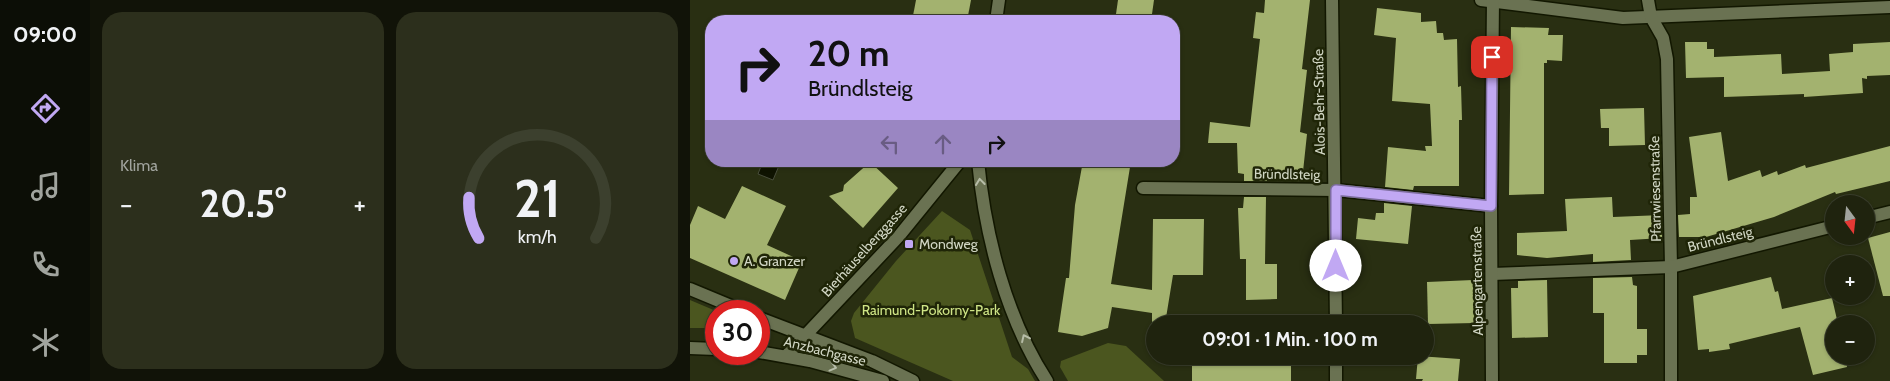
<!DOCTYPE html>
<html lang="de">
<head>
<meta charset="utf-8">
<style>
  :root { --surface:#1f230e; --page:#2c2f1c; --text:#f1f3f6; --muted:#a1a49e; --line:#3c402e; --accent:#c1a8f3 }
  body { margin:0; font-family:Cabin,sans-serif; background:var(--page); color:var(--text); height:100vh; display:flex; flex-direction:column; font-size:19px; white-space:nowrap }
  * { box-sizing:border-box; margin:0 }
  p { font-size:16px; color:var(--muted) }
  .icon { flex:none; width:28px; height:28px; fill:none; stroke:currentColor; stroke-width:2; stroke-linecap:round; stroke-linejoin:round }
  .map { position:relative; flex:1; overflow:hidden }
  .drawer { display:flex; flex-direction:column; gap:12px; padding:12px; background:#111308; width:600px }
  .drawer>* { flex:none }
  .guide { position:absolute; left:15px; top:15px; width:475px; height:152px; border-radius:20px; box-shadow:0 1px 4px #0004,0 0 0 1px var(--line); background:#c1a8f3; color:#111; overflow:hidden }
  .needle { width:32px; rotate:165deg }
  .controls { position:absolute; left:1135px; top:195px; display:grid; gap:10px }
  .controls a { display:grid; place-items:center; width:50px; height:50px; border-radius:50%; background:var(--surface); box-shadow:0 1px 4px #0004,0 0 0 1px var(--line); font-size:25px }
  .speed { position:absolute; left:15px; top:300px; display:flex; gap:10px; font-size:25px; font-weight:700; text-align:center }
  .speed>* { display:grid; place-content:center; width:65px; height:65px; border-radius:50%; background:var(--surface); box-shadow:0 1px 4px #0004,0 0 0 1px var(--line); line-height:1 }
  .speed .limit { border:8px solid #d22; background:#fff; color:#111 }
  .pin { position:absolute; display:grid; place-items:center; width:42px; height:42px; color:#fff; margin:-21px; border-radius:10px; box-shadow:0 2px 8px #0006 }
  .me { position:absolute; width:55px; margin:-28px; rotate:0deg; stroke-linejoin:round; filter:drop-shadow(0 0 4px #0008) }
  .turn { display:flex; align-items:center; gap:18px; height:105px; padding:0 20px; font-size:22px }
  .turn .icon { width:65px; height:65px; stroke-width:2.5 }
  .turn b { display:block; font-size:35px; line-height:42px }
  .lanes { display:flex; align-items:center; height:48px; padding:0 20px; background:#0003; justify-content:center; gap:25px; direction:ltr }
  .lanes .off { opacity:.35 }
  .big { font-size:38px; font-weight:800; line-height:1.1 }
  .drawer .card { flex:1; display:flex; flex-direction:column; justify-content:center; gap:8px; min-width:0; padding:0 18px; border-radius:20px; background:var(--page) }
  .drawer .dial { align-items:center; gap:0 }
  .dial svg { height:130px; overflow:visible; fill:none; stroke:var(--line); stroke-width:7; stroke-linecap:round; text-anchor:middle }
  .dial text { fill:var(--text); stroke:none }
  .heat { display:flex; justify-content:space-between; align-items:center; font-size:28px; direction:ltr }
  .drawer .tiles { flex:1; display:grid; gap:12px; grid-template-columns:repeat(2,1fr) }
  .trip { position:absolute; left:456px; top:315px; width:288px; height:50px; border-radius:25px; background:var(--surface); box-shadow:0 1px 4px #0004,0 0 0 1px var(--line); font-weight:800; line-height:50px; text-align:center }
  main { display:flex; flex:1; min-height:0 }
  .menu { display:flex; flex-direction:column; width:90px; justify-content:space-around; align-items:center; background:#0c0e06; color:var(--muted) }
  .menu .icon { width:35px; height:35px }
  .menu .on { color:var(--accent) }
  .menu b { font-size:22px; color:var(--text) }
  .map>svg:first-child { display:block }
</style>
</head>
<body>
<main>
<nav class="menu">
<b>09:00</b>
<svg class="icon on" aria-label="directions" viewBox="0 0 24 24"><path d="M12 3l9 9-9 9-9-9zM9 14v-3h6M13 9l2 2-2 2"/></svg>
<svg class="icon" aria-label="music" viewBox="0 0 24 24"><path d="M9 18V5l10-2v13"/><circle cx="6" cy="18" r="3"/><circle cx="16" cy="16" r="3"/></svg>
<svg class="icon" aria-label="phone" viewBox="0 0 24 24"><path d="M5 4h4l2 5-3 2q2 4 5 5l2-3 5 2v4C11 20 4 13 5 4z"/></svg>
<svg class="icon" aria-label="climate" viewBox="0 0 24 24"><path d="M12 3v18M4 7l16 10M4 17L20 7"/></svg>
</nav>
<section class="drawer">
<div class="tiles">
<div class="card"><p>Klima</p>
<div class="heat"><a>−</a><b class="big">20.5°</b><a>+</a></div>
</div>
<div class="card dial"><svg viewBox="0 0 100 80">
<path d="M14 69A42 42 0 1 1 86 69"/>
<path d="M14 69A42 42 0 0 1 8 44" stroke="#c1a8f3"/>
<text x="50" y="56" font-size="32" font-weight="700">21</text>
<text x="50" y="72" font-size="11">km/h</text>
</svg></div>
</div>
</section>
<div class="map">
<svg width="1200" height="381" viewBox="0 0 1200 381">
  <rect width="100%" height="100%" fill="#292f12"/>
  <g fill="#4b561f">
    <polygon points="252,211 280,230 322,357 338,369 345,381 263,381 165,338 161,321 164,313 206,261"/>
    <polygon points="0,300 26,311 26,328 0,328"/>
    <polygon points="418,343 436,346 474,381 378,381 370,367 371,361"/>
  </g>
  <polygon fill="#0f1301" stroke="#494e3c" points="73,161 91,161 83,180 68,174"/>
  <g fill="#a3b26f">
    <polygon points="226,0 281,0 277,21 222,21"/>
    <polygon points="428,0 464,0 461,21 425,21"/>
    <polygon points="575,0 620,0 612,69 617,70 610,132 617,134 612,181 577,176 577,181 554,181 554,174 548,173 547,143 518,143 520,122 560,127 570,39 563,38 566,12 574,13"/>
    <polygon points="687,8 731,13 731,22 746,21 747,33 753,33 754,40 767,39 768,87 771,86 772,120 769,120 769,186 724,186 723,190 695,187 698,147 736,151 735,146 742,146 740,104 702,101 706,38 684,35"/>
    <polygon points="821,27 859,28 858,35 873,35 872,61 857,60 857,63 854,63 854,194 819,195"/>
    <polygon points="995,42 1017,42 1017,49 1024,49 1024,57 1091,54 1092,74 1140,71 1139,54 1163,52 1163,44 1200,42 1200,75 1177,76 1177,79 1172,78 1173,93 1114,97 1114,94 1034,97 1034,77 996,78"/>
    <polygon points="954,108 955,145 919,146 919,128 911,128 910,109"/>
    <polygon points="1031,132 1038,181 1070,170 1072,177 1087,171 1088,175 1115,165 1116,168 1200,146 1200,181 1146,194 1145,192 1084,217 1016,237 989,237 988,215 1000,214 1000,197 1007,197 999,137"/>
    <polygon points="393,161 441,161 421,284 462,290 463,219 514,219 513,275 483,275 475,324 465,324 465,334 462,334 462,313 422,307 418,328 392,336 368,332 376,278 379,278 385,205"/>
    <polygon points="180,162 208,188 173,228 139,196 153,191 154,185"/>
    <polygon points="52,186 96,206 77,245 112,261 95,300 0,258 0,225 8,206 35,219"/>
    <polygon points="554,197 576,197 575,264 587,264 587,299 556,300 556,259 550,259 548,208 553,208"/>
    <polygon points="922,197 923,217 972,215 972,238 940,240 941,260 903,262 903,254 857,258 827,255 827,233 877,231 875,199"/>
    <polygon points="694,203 722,206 718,244 666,239 668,218 685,220 686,213 694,213"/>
    <polygon points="1200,232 1200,296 1193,296 1178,238"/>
    <polygon points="942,277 943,285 947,286 947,329 957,329 957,355 947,355 947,363 914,363 914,313 903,313 903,278"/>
    <polygon points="1081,277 1085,292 1088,291 1092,309 1142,298 1148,324 1144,324 1144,356 1155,356 1157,367 1123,375 1110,327 1039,344 1040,349 1019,352 1019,349 1008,350 1003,296"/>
    <polygon points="783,280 785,323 738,324 737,282"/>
    <polygon points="857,280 858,337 822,338 821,288 828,288 828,281"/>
    <polygon points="502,356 580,356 580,361 601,361 601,381 502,381"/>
    <polygon points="728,356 770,359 768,381 732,381 733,379 726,379"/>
  </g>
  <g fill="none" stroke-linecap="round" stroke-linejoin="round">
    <defs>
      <g id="minor">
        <polyline points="642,0 646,324"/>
        <polyline points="791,0 933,18 1200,7"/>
        <polyline points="958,0 961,17 973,38 977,59 981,267 981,381"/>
        <polyline points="306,21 309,0"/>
        <path d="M288,161C295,235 316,318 357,381"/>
        <polyline points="453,188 646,190 801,206"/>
        <polyline points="1176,218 1200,212"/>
        <polyline points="802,274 981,267 1144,226"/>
        <polyline points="0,289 53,311"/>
        <polyline points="69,318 182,361 223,381"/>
        <polyline points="96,356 209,236 270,161"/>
        <polyline points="646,381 646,356"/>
        <polyline points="802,381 801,206 803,0"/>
      </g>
      <g id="tertiary">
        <polyline points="0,348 26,349"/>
        <polyline points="69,352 120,361 193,381"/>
      </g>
    </defs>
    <use href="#minor" stroke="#121700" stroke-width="15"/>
    <use href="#tertiary" stroke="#121700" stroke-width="15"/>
    <use href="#minor" stroke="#6a7252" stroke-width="12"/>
    <use href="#tertiary" stroke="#6a7252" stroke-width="12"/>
  </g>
  <defs><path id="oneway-chevron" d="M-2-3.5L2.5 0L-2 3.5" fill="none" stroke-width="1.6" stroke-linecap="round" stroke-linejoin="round" transform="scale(1.25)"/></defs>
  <g stroke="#b7bda8">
    <use href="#oneway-chevron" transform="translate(290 182) rotate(-97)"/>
    <use href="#oneway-chevron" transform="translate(335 338) rotate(-115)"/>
    <use href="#oneway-chevron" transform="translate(143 367) rotate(15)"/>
  </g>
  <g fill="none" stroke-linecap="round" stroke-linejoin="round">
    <defs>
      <polyline id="route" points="646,266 646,190 801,206 802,57"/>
    </defs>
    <use href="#route" stroke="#7d6d9e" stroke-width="12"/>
    <use href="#route" stroke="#c1a8f3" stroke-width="9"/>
  </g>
  <g fill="#c1a8f3" stroke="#1f2507" stroke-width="2">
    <rect x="214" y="239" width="10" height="10" rx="2.5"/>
    <circle cx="44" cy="261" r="5"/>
  </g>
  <g text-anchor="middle" stroke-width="5" stroke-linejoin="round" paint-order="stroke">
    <g font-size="14" fill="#d1d6c4" stroke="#1f2507">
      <text transform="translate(629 102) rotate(-91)" y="5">Alois-Behr-Straße</text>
      <text transform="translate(597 174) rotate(1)" y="5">Bründlsteig</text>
      <text transform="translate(965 189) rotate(-91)" y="5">Pfarrwiesenstraße</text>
      <text transform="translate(1030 239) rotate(-14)" y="5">Bründlsteig</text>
      <text transform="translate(174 250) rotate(-48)" y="5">Bierhäuselberggasse</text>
      <text transform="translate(787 281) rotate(-91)" y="5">Alpengartenstraße</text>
      <text transform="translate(135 351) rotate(14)" y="5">Anzbachgasse</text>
    </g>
    <g font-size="14" fill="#d1d6c4" stroke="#1f2507" text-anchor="start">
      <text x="229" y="249">Mondweg</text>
      <text x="54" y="266">A. Granzer</text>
    </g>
    <g font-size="14" fill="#cfe586" stroke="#1f2507">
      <text x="241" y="315">Raimund-Pokorny-Park</text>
    </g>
  </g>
</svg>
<div class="controls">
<a><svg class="needle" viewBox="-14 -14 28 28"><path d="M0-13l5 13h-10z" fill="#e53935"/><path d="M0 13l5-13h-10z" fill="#a1a49e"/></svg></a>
<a>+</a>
<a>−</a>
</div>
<div class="speed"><div class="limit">30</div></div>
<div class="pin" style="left:802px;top:57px;background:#d93025"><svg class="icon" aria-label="arrive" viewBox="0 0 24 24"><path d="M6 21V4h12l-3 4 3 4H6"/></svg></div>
<svg class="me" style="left:646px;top:266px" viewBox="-20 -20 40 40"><circle r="19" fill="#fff"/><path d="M0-13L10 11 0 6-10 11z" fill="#c1a8f3"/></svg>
<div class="trip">09:01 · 1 Min. · 100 m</div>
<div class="guide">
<div class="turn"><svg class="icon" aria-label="right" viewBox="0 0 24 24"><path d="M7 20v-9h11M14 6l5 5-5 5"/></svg><div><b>20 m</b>Bründlsteig</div></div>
<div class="lanes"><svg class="icon off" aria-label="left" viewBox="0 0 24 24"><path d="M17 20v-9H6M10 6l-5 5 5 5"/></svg><svg class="icon off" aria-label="ahead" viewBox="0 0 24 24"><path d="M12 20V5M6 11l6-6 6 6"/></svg><svg class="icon" aria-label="right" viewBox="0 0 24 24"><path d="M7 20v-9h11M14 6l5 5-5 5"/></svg></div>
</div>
</div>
</main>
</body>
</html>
